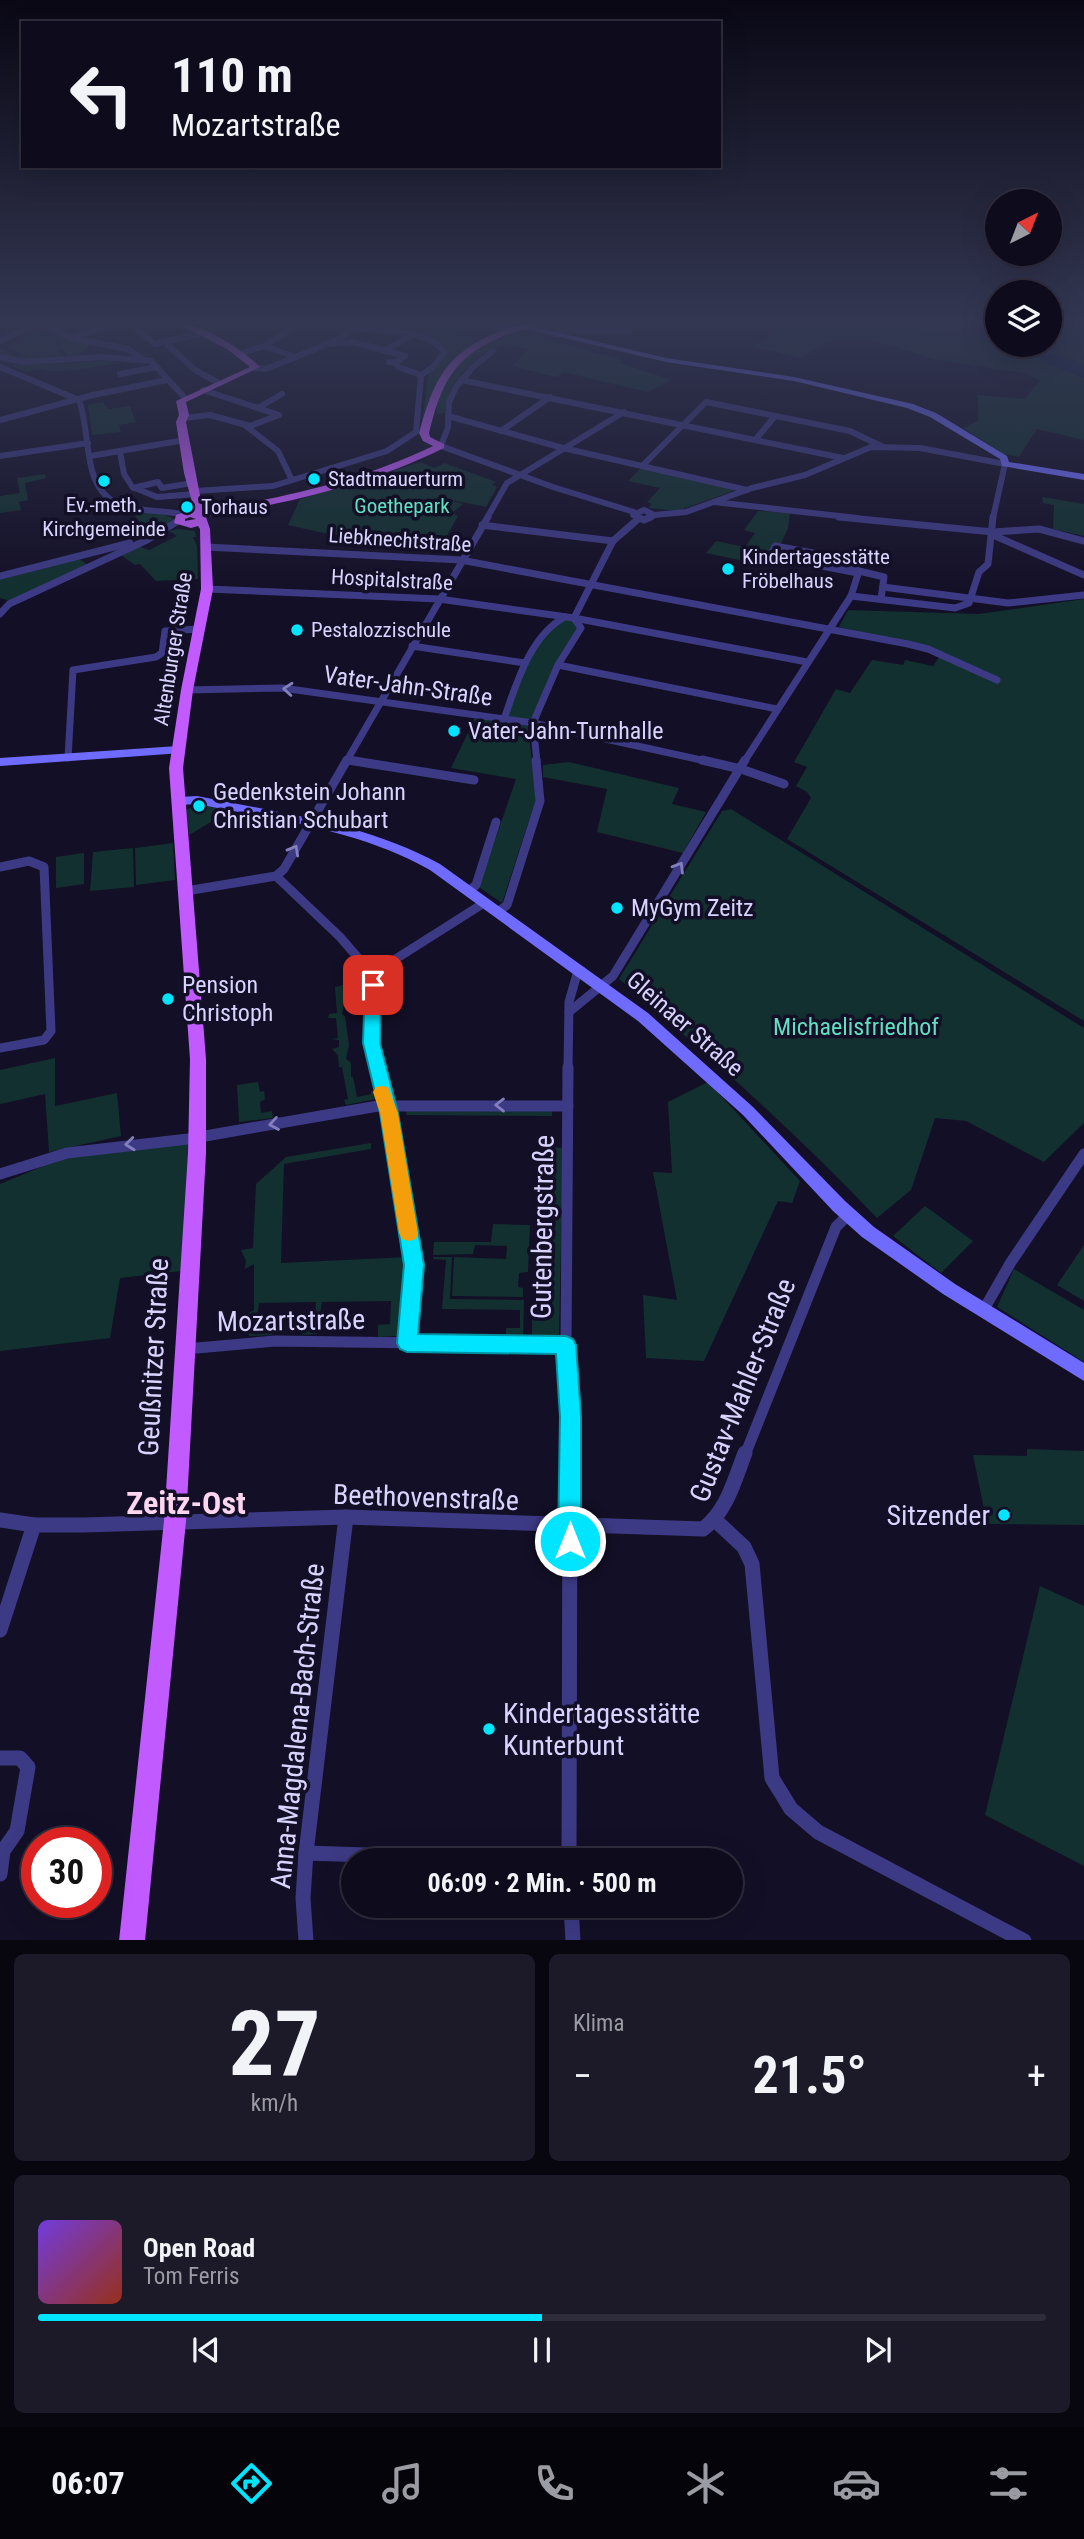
<!DOCTYPE html>
<html lang="de">
<head>
<meta charset="utf-8">
<style>
  :root { --surface:#0e0b1c; --page:#1c1929; --text:#f1f3f6; --muted:#9b9ba3; --line:#2e2b3b; --accent:#00e5ff }
  body { margin:0; font-family:"Roboto Condensed",sans-serif; background:var(--page); color:var(--text); height:100vh; display:flex; flex-direction:column; font-size:26px; white-space:nowrap }
  * { box-sizing:border-box; margin:0 }
  p { font-size:23px; color:var(--muted) }
  .icon { flex:none; width:38px; height:38px; fill:none; stroke:currentColor; stroke-width:2; stroke-linecap:round; stroke-linejoin:round }
  .map { position:relative; height:1940px; overflow:hidden }
  .side { display:flex; flex-direction:column; gap:14px; padding:14px; background:#08060f; flex:1 }
  .side>* { flex:none }
  .top-card { position:absolute; left:21px; top:21px; width:700px; height:147px; border-radius:0px; box-shadow:0 7px 28px #0002,0 0 0 2px var(--line); background:#0e0b1c; color:var(--text); overflow:hidden }
  .needle { width:46px; rotate:42deg }
  .fabs { position:absolute; left:985px; top:189px; display:grid; gap:14px }
  .fabs a { display:grid; place-items:center; width:77px; height:77px; border-radius:50%; background:var(--surface); box-shadow:0 7px 28px #0002,0 0 0 2px var(--line); font-size:35px }
  .speed { position:absolute; left:21px; top:1827px; display:flex; gap:14px; font-size:35px; font-weight:700; text-align:center }
  .speed>* { display:grid; place-content:center; width:91px; height:91px; border-radius:50%; background:var(--surface); box-shadow:0 7px 28px #0002,0 0 0 2px var(--line); line-height:1 }
  .speed .limit { border:10px solid #d22; background:#fff; color:#111 }
  .pin { position:absolute; display:grid; place-items:center; width:60px; height:60px; color:#fff; margin:-30px; border-radius:14px; box-shadow:0 4px 10px #0006 }
  .me { position:absolute; width:77px; margin:-38px; rotate:0deg; stroke-linejoin:round; filter:drop-shadow(0 0 5px #0008) }
  .turn { display:flex; align-items:center; gap:24px; height:147px; padding:0 35px; font-size:32px }
  .turn .icon { width:91px; height:91px; stroke-width:2.5 }
  .turn b { display:block; font-size:49px; line-height:60px }
  .big { font-size:52px; font-weight:700; line-height:1.1 }
  .side .widget { flex:1; display:flex; flex-direction:column; justify-content:center; gap:10px; min-width:0; padding:0 24px; border-radius:10px; background:var(--page) }
  .side .dial { align-items:center; gap:0 }
  .dial b { font-size:91px; line-height:1 }
  .song { display:flex; align-items:center; gap:21px }
  .cover { width:84px; height:84px; border-radius:10px; background:linear-gradient(135deg,hsl(260 70% 55%),hsl(10 70% 35%)) }
  .played { height:7px; border-radius:4px; background:linear-gradient(90deg,var(--accent) 50%,var(--line) 50%) }
  .keys { display:flex; justify-content:space-around; direction:ltr }
  .heat { display:flex; justify-content:space-between; align-items:center; font-size:38px; direction:ltr }
  .side .tiles { flex:1; display:grid; gap:14px; grid-template-columns:1fr 1fr }
  .widget:last-child { grid-column:span 2 }
  .trip { position:absolute; left:341px; top:1848px; width:402px; height:70px; border-radius:35px; background:var(--surface); box-shadow:0 7px 28px #0002,0 0 0 2px var(--line); font-weight:700; line-height:70px; text-align:center }
  .menu { display:flex; height:112px; justify-content:space-around; align-items:center; background:#06040b; color:var(--muted) }
  .menu .icon { width:49px; height:49px }
  .menu .selected { color:var(--accent) }
  .menu b { font-size:32px; color:var(--text) }
  .map>svg:first-child { display:block }
</style>
</head>
<body>
<div class="map">
<svg width="1084" height="1941" viewBox="0 0 1084 1941">
  <rect width="100%" height="100%" fill="#130f26"/>
  <g fill="#12302f">
    <path d="M369,324L479,326L456,332L480,342C443,365 434,381 424,423H422L428,375L446,349L424,337L430,334L422,330L364,328Z"/>
    <path d="M778,324C838,324 897,323 957,333C1000,341 1044,361 1084,378V440L1037,429L1019,457L1004,454L963,428L978,421V395L1025,399L1040,380L1027,374L934,359L869,339L842,337L828,342L800,358L753,346L777,332Z"/>
    <polygon points="1050,324 1084,324 1084,366 1026,345 1050,345"/>
    <polygon points="34,330 50,337 59,334 91,344 76,356 66,357 67,354 61,349 58,352 65,357 22,360 0,356 0,347 15,356 26,356 8,347 23,341 21,339"/>
    <path d="M521,333L622,360L620,363L672,380L647,392L564,372L556,377L512,366L529,349C521,348 510,343 502,345C474,354 446,384 445,413L437,414C436,402 441,385 447,375C458,360 495,333 514,337Z"/>
    <path d="M110,360L117,362C100,367 54,375 37,368L27,372L10,366L27,363V367L29,364L42,363L44,365L55,362L56,365Z"/>
    <polygon points="103,402 108,409 130,406 136,422 119,425 121,432 92,435 88,405"/>
    <polygon points="421,462 434,468 445,463 496,482 492,485 497,487 486,507 442,498 463,504 452,513 458,516 444,541 418,538 415,545 328,534 288,525 300,499"/>
    <polygon points="641,468 739,489 677,511 648,508 652,504 647,502 660,488 628,481"/>
    <polygon points="45,474 46,478 25,483 28,500 19,502 21,510 0,513 0,496 20,493 17,478"/>
    <polygon points="1042,497 1084,504 1084,536 1053,529 1054,505 1043,503"/>
    <polygon points="758,511 790,513 788,528 774,559 753,563 706,553 716,541 745,547 755,533 744,530"/>
    <polygon points="159,512 174,519 149,536 134,514"/>
    <polygon points="178,529 195,531 196,537 193,537 197,546 198,579 156,581 140,564 135,565 121,555 138,546 149,550 177,536 169,531"/>
    <polygon points="77,557 89,566 10,601 0,598 0,578"/>
    <polygon points="1084,599 1084,1021 787,839 811,798 807,792 796,786 807,767 794,762 836,689 850,693 872,660 903,665 905,660 933,666 942,653 839,627 848,610 979,614"/>
    <path d="M566,617L579,624L531,722L506,718C517,689 535,631 566,617Z"/>
    <polygon points="475,718 528,726 536,799 502,903 479,887 516,779 451,768"/>
    <polygon points="569,762 679,788 672,804 706,812 683,853 597,832 607,789 543,777 543,765"/>
    <polygon points="199,804 231,810 189,835 186,810"/>
    <path d="M731,809L1084,1028V1123L1044,1162L966,1121L935,1118L911,1190L877,1218C796,1133 709,1055 619,979L722,811Z"/>
    <polygon points="173,843 175,880 136,885 135,848"/>
    <polygon points="133,848 134,887 90,891 93,852"/>
    <polygon points="84,853 84,884 56,888 56,857"/>
    <polygon points="363,980 366,990 362,990 362,984 348,984 342,1015 345,1016 349,1045 346,1059 351,1063 351,1077 353,1077 357,1097 371,1094 371,1091 375,1090 376,1099 346,1105 344,1100 348,1099 342,1067 339,1067 338,1055 332,1049 339,1047 339,1040 330,1039 338,1038 336,1018 328,1018 329,1014 337,1013 335,987"/>
    <polygon points="55,1058 55,1106 117,1093 121,1136 49,1152 45,1094 0,1104 0,1070"/>
    <polygon points="258,1082 260,1092 264,1091 265,1099 260,1102 261,1113 272,1111 273,1118 239,1122 237,1085"/>
    <polygon points="708,1082 800,1181 792,1203 778,1201 704,1361 646,1358 643,1295 677,1300 653,1172 672,1173 668,1102"/>
    <polygon points="407,1109 552,1111 552,1116 406,1115"/>
    <polygon points="189,1142 182,1271 120,1278 110,1338 0,1351 0,1184 70,1155"/>
    <polygon points="371,1143 371,1149 284,1164 281,1263 408,1257 410,1271 402,1333 397,1336 378,1337 378,1325 390,1324 391,1301 322,1302 317,1334 302,1335 303,1327 314,1326 316,1302 259,1303 256,1326 273,1327 272,1335 249,1336 248,1313 254,1310 254,1264 245,1269 246,1261 241,1250 253,1248 256,1184 286,1157"/>
    <polygon points="554,1147 563,1148 559,1336 532,1335 532,1318 552,1318"/>
    <polygon points="925,1206 973,1241 941,1273 893,1236"/>
    <polygon points="493,1224 530,1225 528,1272 519,1273 518,1287 523,1288 523,1297 452,1296 454,1257 506,1259 507,1246 475,1245 473,1254 433,1255 434,1242 491,1242"/>
    <polygon points="1084,1245 1084,1301 1057,1285"/>
    <polygon points="433,1257 452,1257 450,1299 524,1300 523,1337 506,1336 506,1328 520,1328 520,1310 442,1309 446,1260 433,1259"/>
    <polygon points="1014,1269 1084,1310 1084,1362 997,1307"/>
    <polygon points="1027,1449 1084,1451 1084,1525 987,1524 973,1455 1027,1456"/>
    <polygon points="1040,1586 1084,1606 1084,1866 985,1815"/>
  </g>
  <path fill="#0a1f44" d="M885,324C925,324 958,324 997,336L998,345H1026L1084,366V378L1011,349L971,337Z"/>
  <g fill="none" stroke-linecap="round" stroke-linejoin="round">
    <g stroke="#3d3a85" stroke-width="6">
      <polyline points="41,324 71,338 128,349 144,360"/>
      <polyline points="130,324 155,344"/>
      <polyline points="483,324 511,328"/>
      <path d="M358,329C387,330 424,329 445,352L433,367L421,375"/>
      <polyline points="556,335 562,331 629,331"/>
      <polyline points="74,337 117,324"/>
      <polyline points="0,341 37,324"/>
      <polyline points="155,344 203,333"/>
      <polyline points="327,344 353,342 405,356 395,363 389,362"/>
      <polyline points="168,345 195,370 219,383"/>
      <polyline points="264,346 299,324"/>
      <polyline points="386,350 414,334"/>
      <polyline points="493,351 473,367 456,387 449,402 448,427 441,446 553,487 634,512"/>
      <polyline points="239,354 264,346 296,357 265,369 256,368"/>
      <polyline points="0,357 22,362 103,357 151,361"/>
      <polyline points="296,357 339,339 356,324"/>
      <polyline points="151,361 185,398"/>
      <polyline points="395,363 398,367 421,375"/>
      <path d="M0,367L79,400C92,434 80,490 121,505C141,513 164,509 185,515"/>
      <polyline points="120,374 157,367"/>
      <polyline points="461,380 843,458"/>
      <polyline points="258,408 282,394"/>
      <polyline points="448,416 563,448 747,490"/>
      <polyline points="183,418 210,415 250,426 279,415 203,390"/>
      <polyline points="0,420 93,395 167,380"/>
      <polyline points="246,426 278,451 291,478"/>
      <polyline points="501,431 550,397"/>
      <polyline points="756,439 775,416"/>
      <polyline points="120,452 124,474 133,488 158,482 162,488 192,483"/>
      <polyline points="0,456 88,443"/>
      <polyline points="90,456 185,440"/>
      <polyline points="642,466 706,402 850,431 881,446"/>
      <polyline points="135,488 157,497 196,494"/>
      <polyline points="196,491 273,486 387,451 416,432 421,375"/>
      <polyline points="714,502 857,518"/>
      <polyline points="654,515 686,512 752,488 805,475 871,447 920,448 1005,464 993,518"/>
      <polyline points="487,518 507,483 624,412"/>
      <polyline points="641,518 633,515 644,510 654,515"/>
      <polyline points="647,518 654,515"/>
    </g>
    <g stroke="#3d3a85" stroke-width="7">
      <polyline points="637,517 644,520 651,517"/>
      <polyline points="839,517 993,532 1039,529 1084,541"/>
      <polyline points="482,525 613,541"/>
      <polyline points="993,535 1084,575"/>
      <polyline points="206,547 461,560 908,644 928,649 997,680"/>
      <polyline points="858,573 770,556 775,546 835,557 859,571 884,577 881,599"/>
      <polyline points="0,576 130,543"/>
      <polyline points="883,587 1008,603 1084,595"/>
      <polyline points="207,589 439,599 574,618 807,662"/>
      <polyline points="851,596 955,608 969,603 979,572 988,564 993,517"/>
      <polyline points="0,614 9,604 147,540 178,521"/>
      <polyline points="574,618 613,541 638,519"/>
      <polyline points="412,646 525,663"/>
      <polyline points="558,665 777,709"/>
      <polyline points="187,690 282,688 533,723 710,762"/>
      <path d="M504,719C516,685 530,635 565,617"/>
      <polyline points="68,758 73,670 156,657 162,653 165,631 199,629"/>
      <polyline points="346,760 360,762"/>
      <polyline points="346,762 488,517"/>
      <polyline points="537,762 533,723 558,665 581,628 574,618"/>
      <polyline points="744,762 851,596 859,571"/>
    </g>
    <g stroke="#3d3a85" stroke-width="9">
      <polyline points="348,760 474,780"/>
      <polyline points="702,760 741,769 784,784"/>
      <polyline points="0,867 29,861 44,867 51,1031 44,1040 0,1048"/>
      <polyline points="276,876 340,937 372,974 372,1043 378,1069"/>
      <polyline points="186,891 276,876 284,869 347,760"/>
      <polyline points="469,891 476,885 496,822"/>
      <polyline points="498,912 507,905 540,801 536,760"/>
      <polyline points="372,974 484,903"/>
      <polyline points="569,1012 613,976 745,760"/>
      <polyline points="568,1069 569,1002 577,974 582,971"/>
    </g>
    <g stroke="#3d3a85" stroke-width="11">
      <polyline points="378,1067 389,1113 414,1264 407,1343"/>
      <polyline points="568,1067 566,1345 570,1455"/>
      <polyline points="0,1174 67,1153 188,1139 378,1106 568,1106"/>
      <polyline points="983,1311 1011,1262 1084,1154"/>
      <polyline points="186,1349 275,1341 566,1345"/>
      <polyline points="745,1455 836,1227 848,1215"/>
    </g>
    <g stroke="#3d3a85" stroke-width="15">
      <path d="M0,1520L34,1525H84L346,1517L703,1529C727,1511 734,1481 745,1453"/>
      <polyline points="715,1520 744,1547 752,1564 772,1778 791,1809 818,1832 1024,1941"/>
      <polyline points="0,1630 34,1525"/>
      <polyline points="0,1758 20,1758 28,1767 17,1831 3,1851 0,1874"/>
      <polyline points="306,1853 514,1860"/>
      <polyline points="569,1860 570,1453"/>
      <polyline points="571,1906 573,1941"/>
      <polyline points="306,1941 303,1898 306,1853 346,1517"/>
    </g>
    <g fill="#6f6bff" fill-rule="evenodd">
      <polygon points="522,324 666,358 794,377 913,404 936,413 1007,456 1009,462 1084,474 1084,480 1002,466 1000,459 930,417 907,408 794,381 666,362 522,328"/>
      <polygon points="178,746 182,747 182,753 0,766 0,758"/>
      <path d="M197,796C279,813 365,823 440,864L648,1013L753,1107L845,1201L874,1227L955,1284L1084,1363V1381L943,1294L862,1237L833,1211L743,1115L638,1021L430,870C359,830 277,820 197,804L180,805L174,801L180,797Z"/>
    </g>
    <path fill="#c25bff" fill-rule="evenodd" d="M178,324C203,324 242,349 260,367L186,402L189,415L186,422L203,511C282,498 361,481 433,446L423,441L419,433C432,386 443,357 489,336C505,329 519,324 536,324C526,330 512,332 501,337C452,358 441,385 429,433L430,437L444,444V448C369,485 288,503 206,517L210,529L213,589L193,690L183,768L206,1059V1153L186,1521L145,1941H119L164,1521L188,1153L190,1059L169,768L181,690L201,589L200,529L198,526L191,528L174,523L176,515L194,509L184,473L176,422L179,415L176,401L250,367L227,349ZM190,517L196,519L185,521V519Z"/>
  </g>
  <defs><path id="oneway-chevron" d="M-2-3.5L2.5 0L-2 3.5" fill="none" stroke-width="1.6" stroke-linecap="round" stroke-linejoin="round" transform="scale(1.75)"/></defs>
  <g stroke="#837fbc">
    <use href="#oneway-chevron" transform="translate(288 689) rotate(-175)"/>
    <use href="#oneway-chevron" transform="translate(294 850) rotate(-61)"/>
    <use href="#oneway-chevron" transform="translate(679 867) rotate(-59)"/>
    <use href="#oneway-chevron" transform="translate(500 1105) rotate(-180)"/>
    <use href="#oneway-chevron" transform="translate(274 1124) rotate(170)"/>
    <use href="#oneway-chevron" transform="translate(130 1144) rotate(174)"/>
  </g>
  <linearGradient id="sky" x2="0" y2="1"><stop stop-color="#0a0815"/><stop offset="0.54" stop-color="#333752"/><stop offset="1" stop-color="#333752" stop-opacity="0"/></linearGradient>
  <rect width="1084" height="596" fill="url(#sky)"/>
  <polygon fill="#00e5ff" stroke="#0095a6" stroke-width="2" points="373,980 381,985 380,1043 398,1113 424,1265 418,1334 566,1336 573,1339 576,1345 581,1417 581,1541 578,1549 570,1553 562,1549 558,1541 560,1417 556,1354 407,1352 400,1349 397,1343 404,1265 380,1113 363,1043 365,985"/>
  <polygon fill="#f59e0b" points="382,1086 388,1087 398,1113 418,1233 416,1239 409,1241 402,1239 399,1233 380,1113 373,1092 376,1087"/>
  <g fill="#00e5ff" stroke="#130f26" stroke-width="2.5">
    <circle cx="314" cy="479" r="7"/>
    <circle cx="104" cy="481" r="7"/>
    <circle cx="187" cy="507" r="7"/>
    <circle cx="728" cy="569" r="7"/>
    <circle cx="297" cy="630" r="7"/>
    <circle cx="454" cy="731" r="7"/>
    <circle cx="199" cy="806" r="7"/>
    <circle cx="617" cy="908" r="7"/>
    <circle cx="168" cy="999" r="7"/>
    <circle cx="1004" cy="1515" r="7"/>
    <circle cx="489" cy="1729" r="7"/>
  </g>
  <g text-anchor="middle" stroke-width="7" stroke-linejoin="round" paint-order="stroke">
    <g font-size="21" fill="#d9d4ff" stroke="#130f26" text-anchor="start">
      <text x="328" y="486">Stadtmauerturm</text>
      <text x="104" y="512" text-anchor="middle">Ev.-meth.<tspan x="104" dy="24">Kirchgemeinde</tspan></text>
      <text x="201" y="514">Torhaus</text>
      <text x="742" y="564">Kindertagesstätte<tspan x="742" dy="24">Fröbelhaus</tspan></text>
      <text x="311" y="637">Pestalozzischule</text>
    </g>
    <g font-size="21" fill="#5fe0c0" stroke="#130f26">
      <text x="402" y="513">Goethepark</text>
    </g>
    <g font-size="21" fill="#d9d4ff" stroke="#130f26">
      <text transform="translate(400 540) rotate(4)" y="7">Liebknechtstraße</text>
      <text transform="translate(392 580) rotate(3)" y="7">Hospitalstraße</text>
      <text transform="translate(173 649) rotate(-81)" y="7">Altenburger Straße</text>
    </g>
    <g font-size="24" fill="#d9d4ff" stroke="#130f26">
      <text transform="translate(408 686) rotate(8)" y="8">Vater-Jahn-Straße</text>
      <text transform="translate(685 1024) rotate(41)" y="8">Gleinaer Straße</text>
    </g>
    <g font-size="24" fill="#d9d4ff" stroke="#130f26" text-anchor="start">
      <text x="468" y="739">Vater-Jahn-Turnhalle</text>
      <text x="213" y="800">Gedenkstein Johann<tspan x="213" dy="28">Christian Schubart</tspan></text>
      <text x="631" y="916">MyGym Zeitz</text>
      <text x="182" y="993">Pension<tspan x="182" dy="28">Christoph</tspan></text>
    </g>
    <g font-size="24" fill="#5fe0c0" stroke="#130f26">
      <text x="856" y="1035">Michaelisfriedhof</text>
    </g>
    <g font-size="28" fill="#d9d4ff" stroke="#130f26">
      <text transform="translate(542 1227) rotate(-89)" y="10">Gutenbergstraße</text>
      <text transform="translate(291 1320) rotate(-1)" y="10">Mozartstraße</text>
      <text transform="translate(153 1357) rotate(-87)" y="10">Geußnitzer Straße</text>
      <text transform="translate(742 1390) rotate(-68)" y="10">Gustav-Mahler-Straße</text>
      <text transform="translate(426 1497) rotate(2)" y="10">Beethovenstraße</text>
      <text transform="translate(297 1726) rotate(-84)" y="10">Anna-Magdalena-Bach-Straße</text>
    </g>
    <g font-size="28" fill="#d9d4ff" stroke="#130f26" text-anchor="end">
      <text x="990" y="1525">Sitzender</text>
      <text x="503" y="1723" text-anchor="start">Kindertagesstätte<tspan x="503" dy="32">Kunterbunt</tspan></text>
    </g>
    <g font-size="32" font-weight="bold" fill="#ffd6f0" stroke="#130f26">
      <text x="186" y="1514">Zeitz-Ost</text>
    </g>
  </g>
</svg>
<div class="fabs">
<a><svg class="needle" viewBox="-14 -14 28 28"><path d="M0-13l5 13h-10z" fill="#e53935"/><path d="M0 13l5-13h-10z" fill="#9b9ba3"/></svg></a>
<a><svg class="icon" aria-label="layers" viewBox="0 0 24 24"><path d="M12 4l9 5-9 5-9-5zM3 14l9 5 9-5"/></svg></a>
</div>
<div class="speed"><div class="limit">30</div></div>
<div class="pin" style="left:373px;top:985px;background:#d93025"><svg class="icon" aria-label="arrive" viewBox="0 0 24 24"><path d="M6 21V4h12l-3 4 3 4H6"/></svg></div>
<svg class="me" style="left:570px;top:1541px" viewBox="-20 -20 40 40"><circle r="17" fill="#00e5ff" stroke="#fff" stroke-width="3"/><path d="M0-11L8 9 0 5-8 9z" fill="#fff"/></svg>
<div class="trip">06:09 · 2 Min. · 500 m</div>
<div class="top-card">
<div class="turn"><svg class="icon" aria-label="left" viewBox="0 0 24 24"><path d="M17 20v-9H6M10 6l-5 5 5 5"/></svg><div><b>110 m</b>Mozartstraße</div></div>
</div>
</div>
<section class="side">
<div class="tiles">
<div class="widget dial"><b>27</b><p>km/h</p></div>
<div class="widget"><p>Klima</p>
<div class="heat"><a>−</a><b class="big">21.5°</b><a>+</a></div>
</div>
<div class="widget">
<div class="song"><i class="cover"></i><div><b>Open Road</b><p>Tom Ferris</p></div></div>
<div class="played"></div>
<div class="keys"><svg class="icon" aria-label="previous" viewBox="0 0 24 24"><path d="M18 5L8 12l10 7zM5 5v14"/></svg><svg class="icon" aria-label="pause" viewBox="0 0 24 24"><path d="M8 5v14M16 5v14"/></svg><svg class="icon" aria-label="next" viewBox="0 0 24 24"><path d="M6 5l10 7-10 7zM19 5v14"/></svg></div>
</div>
</div>
</section>
<nav class="menu">
<b>06:07</b>
<svg class="icon selected" aria-label="directions" viewBox="0 0 24 24"><path d="M12 3l9 9-9 9-9-9zM9 14v-3h6M13 9l2 2-2 2"/></svg>
<svg class="icon" aria-label="music" viewBox="0 0 24 24"><path d="M9 18V5l10-2v13"/><circle cx="6" cy="18" r="3"/><circle cx="16" cy="16" r="3"/></svg>
<svg class="icon" aria-label="phone" viewBox="0 0 24 24"><path d="M5 4h4l2 5-3 2q2 4 5 5l2-3 5 2v4C11 20 4 13 5 4z"/></svg>
<svg class="icon" aria-label="climate" viewBox="0 0 24 24"><path d="M12 3v18M4 7l16 10M4 17L20 7"/></svg>
<svg class="icon" aria-label="car" viewBox="0 0 24 24"><path d="M5 17H2v-5l4-1 3-4h7l3 4 3 1v5h-3M9 17h6M6 11h13"/><circle cx="7" cy="17" r="2"/><circle cx="17" cy="17" r="2"/></svg>
<svg class="icon" aria-label="filters" viewBox="0 0 24 24"><path d="M4 7h16M4 17h16"/><circle cx="9" cy="7" r="2"/><circle cx="15" cy="17" r="2"/></svg>
</nav>
</body>
</html>
